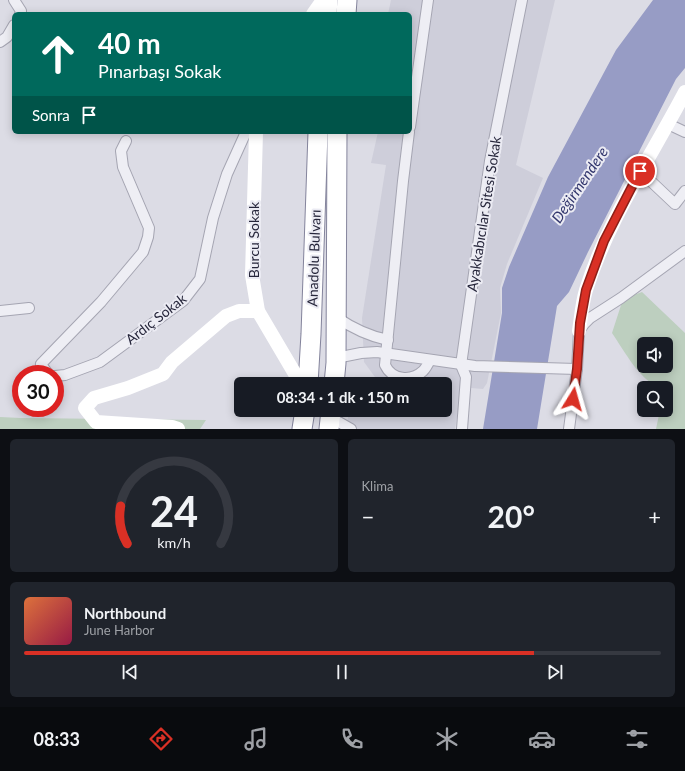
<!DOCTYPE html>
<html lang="tr">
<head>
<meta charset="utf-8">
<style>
  :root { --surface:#171b24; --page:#20242c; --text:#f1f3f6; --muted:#9ea1a6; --line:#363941; --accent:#d93025 }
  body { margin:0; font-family:Lato,sans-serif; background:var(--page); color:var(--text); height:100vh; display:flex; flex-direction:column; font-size:15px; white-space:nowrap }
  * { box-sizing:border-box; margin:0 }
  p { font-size:13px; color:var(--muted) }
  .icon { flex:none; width:22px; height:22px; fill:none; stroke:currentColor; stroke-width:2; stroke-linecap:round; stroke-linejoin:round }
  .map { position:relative; height:429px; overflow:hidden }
  .details { display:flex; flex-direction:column; gap:10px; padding:10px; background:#0d0f14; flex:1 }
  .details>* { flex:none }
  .hud { position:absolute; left:12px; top:12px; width:400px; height:122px; border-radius:6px; box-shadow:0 2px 10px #0003; background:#00695c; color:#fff; overflow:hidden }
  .fabs { position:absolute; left:637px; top:337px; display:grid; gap:8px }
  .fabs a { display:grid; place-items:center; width:36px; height:36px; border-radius:6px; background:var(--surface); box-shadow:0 2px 10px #0003; font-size:20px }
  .speed { position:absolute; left:12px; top:365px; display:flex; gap:8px; font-size:20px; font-weight:700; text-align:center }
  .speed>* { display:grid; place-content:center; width:52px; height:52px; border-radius:50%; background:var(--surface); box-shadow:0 2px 10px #0003; line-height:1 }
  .speed .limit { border:6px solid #d22; background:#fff; color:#111 }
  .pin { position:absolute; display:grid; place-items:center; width:34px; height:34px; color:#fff; margin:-17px; border:2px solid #fff; border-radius:50%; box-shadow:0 1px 4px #0007 }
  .me { position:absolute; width:44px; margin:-22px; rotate:8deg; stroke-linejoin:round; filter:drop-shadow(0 0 3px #0008) }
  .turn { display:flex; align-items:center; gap:14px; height:84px; padding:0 20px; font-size:18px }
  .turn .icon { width:52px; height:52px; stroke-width:2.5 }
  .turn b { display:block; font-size:28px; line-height:34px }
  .then { display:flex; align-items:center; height:38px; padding:0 20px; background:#0003; gap:8px; font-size:15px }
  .big { font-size:30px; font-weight:700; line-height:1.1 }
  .details .card { flex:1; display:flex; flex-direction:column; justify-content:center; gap:6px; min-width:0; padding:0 14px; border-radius:6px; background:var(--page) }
  .details .dial { align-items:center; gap:0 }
  .dial svg { height:104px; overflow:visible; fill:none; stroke:var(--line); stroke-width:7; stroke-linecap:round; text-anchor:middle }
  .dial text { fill:var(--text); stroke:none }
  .song { display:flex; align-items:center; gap:12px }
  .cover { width:48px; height:48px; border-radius:6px; background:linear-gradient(135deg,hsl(20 70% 55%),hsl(340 70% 35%)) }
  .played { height:4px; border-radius:2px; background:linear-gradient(90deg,var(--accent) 80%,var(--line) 80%) }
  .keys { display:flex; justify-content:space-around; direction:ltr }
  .heat { display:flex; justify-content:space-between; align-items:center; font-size:22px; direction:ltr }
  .details .tiles { flex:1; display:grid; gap:10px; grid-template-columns:1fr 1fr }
  .card:last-child { grid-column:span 2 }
  .trip { position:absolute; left:234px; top:377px; width:218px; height:40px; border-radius:6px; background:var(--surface); box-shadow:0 2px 10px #0003; font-weight:700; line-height:40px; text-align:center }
  .dock { display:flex; height:64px; justify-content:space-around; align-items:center; background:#090b0e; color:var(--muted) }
  .dock .icon { width:28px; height:28px }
  .dock .on { color:var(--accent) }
  .dock b { font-size:18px; color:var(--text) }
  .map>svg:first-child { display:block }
</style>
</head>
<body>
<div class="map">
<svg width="685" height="429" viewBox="0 0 685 429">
  <rect width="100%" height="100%" fill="#dcdce5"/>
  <polygon fill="#ceceda" points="391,0 555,0 516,165 543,178 507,264 500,288 501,313 487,383 483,389 471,388 460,382 461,393 455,429 345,429 350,410 445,410 445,384 380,384 364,362 362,318 386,165 371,163 378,132 410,132 410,14 388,14"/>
  <g fill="#bdcfbf" fill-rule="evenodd">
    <path d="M642,292L685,333V429H656L660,410H666V388C643,388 624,350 612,333L623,299ZM644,344H666V366H644Z"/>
    <polygon points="0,417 21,418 206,420 200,429 0,429"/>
  </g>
  <polygon fill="#979cc5" points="653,0 685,0 685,68 676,79 588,252 569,292 557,306 537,429 483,429 502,313 502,288 509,267 548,177 616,50"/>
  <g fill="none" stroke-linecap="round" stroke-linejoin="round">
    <defs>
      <g id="street">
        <polyline points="14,0 21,11 20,14"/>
        <polyline points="0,42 7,37 14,25"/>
        <polyline points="668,124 685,132"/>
        <polyline points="410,127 428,0"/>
        <path d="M409,132L403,181L385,365C392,380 411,382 423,371C426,368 428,364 430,360"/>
        <polyline points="640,171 675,204 685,191"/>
        <polyline points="0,311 29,308"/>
        <path d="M336,317C352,328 368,336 388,340"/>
        <polyline points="336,358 361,353 377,352 475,366 577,369"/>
        <polyline points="48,374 41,364 101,302 143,252 148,237 149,228 123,167 121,151 126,141"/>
        <polyline points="55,376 65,375 100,362 183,301 200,279 213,218 227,174 246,132"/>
        <polyline points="330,417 351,429"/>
        <polyline points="462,429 466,377 461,365 490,161 522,0"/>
        <polyline points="569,429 577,369 579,331 584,324 590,318 621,298 685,251"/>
      </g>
      <g id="highway">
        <polyline points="327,14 328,0"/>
        <polyline points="346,14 347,0"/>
        <polyline points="308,384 311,334 318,132"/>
        <polyline points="334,384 336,363 337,132"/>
        <polyline points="302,429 305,410"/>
        <polyline points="329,429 331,410"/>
      </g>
    </defs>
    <use href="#street" stroke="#a5a5b2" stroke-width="12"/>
    <use href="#highway" stroke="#84849c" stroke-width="21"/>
    <use href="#street" stroke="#eeeef4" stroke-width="10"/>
    <g stroke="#fff" stroke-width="14">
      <polyline points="313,14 323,0"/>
      <polyline points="256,132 252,275 258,311 301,384"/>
      <path d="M579,331C581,318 582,303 586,290C608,219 651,157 685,92"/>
      <polyline points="178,429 172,427 96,422 85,408 94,398 128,388 163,374 172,362 226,316 239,311 258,311"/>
    </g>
    <use href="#highway" stroke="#fff" stroke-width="19"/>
  </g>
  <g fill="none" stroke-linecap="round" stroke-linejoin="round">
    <defs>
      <polyline id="route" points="573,399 577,369 580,323 586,290 604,241 640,171"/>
    </defs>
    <use href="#route" stroke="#8d1f18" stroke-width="10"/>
    <use href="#route" stroke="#d93025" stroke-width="7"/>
  </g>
  <g text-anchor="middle" stroke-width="4" stroke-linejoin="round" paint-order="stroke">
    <g font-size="14" fill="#26263b" stroke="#ebebf3">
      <text transform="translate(484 214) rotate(-81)" y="5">Ayakkabıcılar Sitesi Sokak</text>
      <text transform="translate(254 240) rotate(-90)" y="5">Burcu Sokak</text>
      <text transform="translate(314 258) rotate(-88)" y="5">Anadolu Bulvarı</text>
      <text transform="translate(156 319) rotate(-38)" y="5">Ardıç Sokak</text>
    </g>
    <g font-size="15" font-style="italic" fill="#32366d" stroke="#ebebf3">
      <text transform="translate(580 185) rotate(-56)" y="5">Değirmendere</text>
    </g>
  </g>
</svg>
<div class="fabs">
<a><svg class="icon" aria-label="sound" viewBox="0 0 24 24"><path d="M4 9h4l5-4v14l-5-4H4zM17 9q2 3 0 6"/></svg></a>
<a><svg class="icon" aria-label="search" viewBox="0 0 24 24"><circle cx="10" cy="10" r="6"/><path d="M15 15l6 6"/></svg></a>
</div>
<div class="speed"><div class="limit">30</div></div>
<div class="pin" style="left:640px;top:171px;background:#d93025"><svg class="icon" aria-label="arrive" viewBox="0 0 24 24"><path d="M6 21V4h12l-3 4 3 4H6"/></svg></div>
<svg class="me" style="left:573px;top:399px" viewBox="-20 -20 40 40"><path d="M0-17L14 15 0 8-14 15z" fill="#d93025" stroke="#fff" stroke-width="4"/></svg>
<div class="trip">08:34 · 1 dk · 150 m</div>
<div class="hud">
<div class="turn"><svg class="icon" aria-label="ahead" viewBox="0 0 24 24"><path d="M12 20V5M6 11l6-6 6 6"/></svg><div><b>40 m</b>Pınarbaşı Sokak</div></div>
<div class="then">Sonra<svg class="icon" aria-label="arrive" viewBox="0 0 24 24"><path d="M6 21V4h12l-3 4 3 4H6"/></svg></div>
</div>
</div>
<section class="details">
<div class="tiles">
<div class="card dial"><svg viewBox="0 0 100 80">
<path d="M14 69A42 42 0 1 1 86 69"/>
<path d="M14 69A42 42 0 0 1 9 40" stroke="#d93025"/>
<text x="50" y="56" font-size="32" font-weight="700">24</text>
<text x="50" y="72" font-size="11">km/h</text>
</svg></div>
<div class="card"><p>Klima</p>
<div class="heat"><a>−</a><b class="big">20°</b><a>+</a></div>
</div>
<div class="card">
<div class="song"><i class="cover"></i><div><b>Northbound</b><p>June Harbor</p></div></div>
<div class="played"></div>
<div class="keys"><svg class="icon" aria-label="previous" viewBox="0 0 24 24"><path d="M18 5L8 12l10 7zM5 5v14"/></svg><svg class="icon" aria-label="pause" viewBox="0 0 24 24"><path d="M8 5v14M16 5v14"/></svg><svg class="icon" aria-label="next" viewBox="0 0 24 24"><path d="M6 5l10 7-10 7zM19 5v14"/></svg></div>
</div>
</div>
</section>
<nav class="dock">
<b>08:33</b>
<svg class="icon on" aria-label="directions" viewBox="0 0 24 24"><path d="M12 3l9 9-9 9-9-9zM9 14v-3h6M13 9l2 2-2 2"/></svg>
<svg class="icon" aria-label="music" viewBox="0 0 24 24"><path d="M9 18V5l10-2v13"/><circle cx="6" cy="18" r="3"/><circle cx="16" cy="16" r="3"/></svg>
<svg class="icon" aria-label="phone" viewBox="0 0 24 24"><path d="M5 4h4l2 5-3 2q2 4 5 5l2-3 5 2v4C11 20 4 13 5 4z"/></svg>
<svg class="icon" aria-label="climate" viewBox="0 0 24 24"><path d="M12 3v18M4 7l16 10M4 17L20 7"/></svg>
<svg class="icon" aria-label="car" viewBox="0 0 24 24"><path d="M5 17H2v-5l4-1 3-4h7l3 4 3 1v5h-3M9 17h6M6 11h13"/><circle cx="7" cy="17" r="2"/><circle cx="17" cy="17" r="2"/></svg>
<svg class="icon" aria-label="filters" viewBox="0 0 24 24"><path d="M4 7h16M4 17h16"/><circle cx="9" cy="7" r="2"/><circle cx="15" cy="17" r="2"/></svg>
</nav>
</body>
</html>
